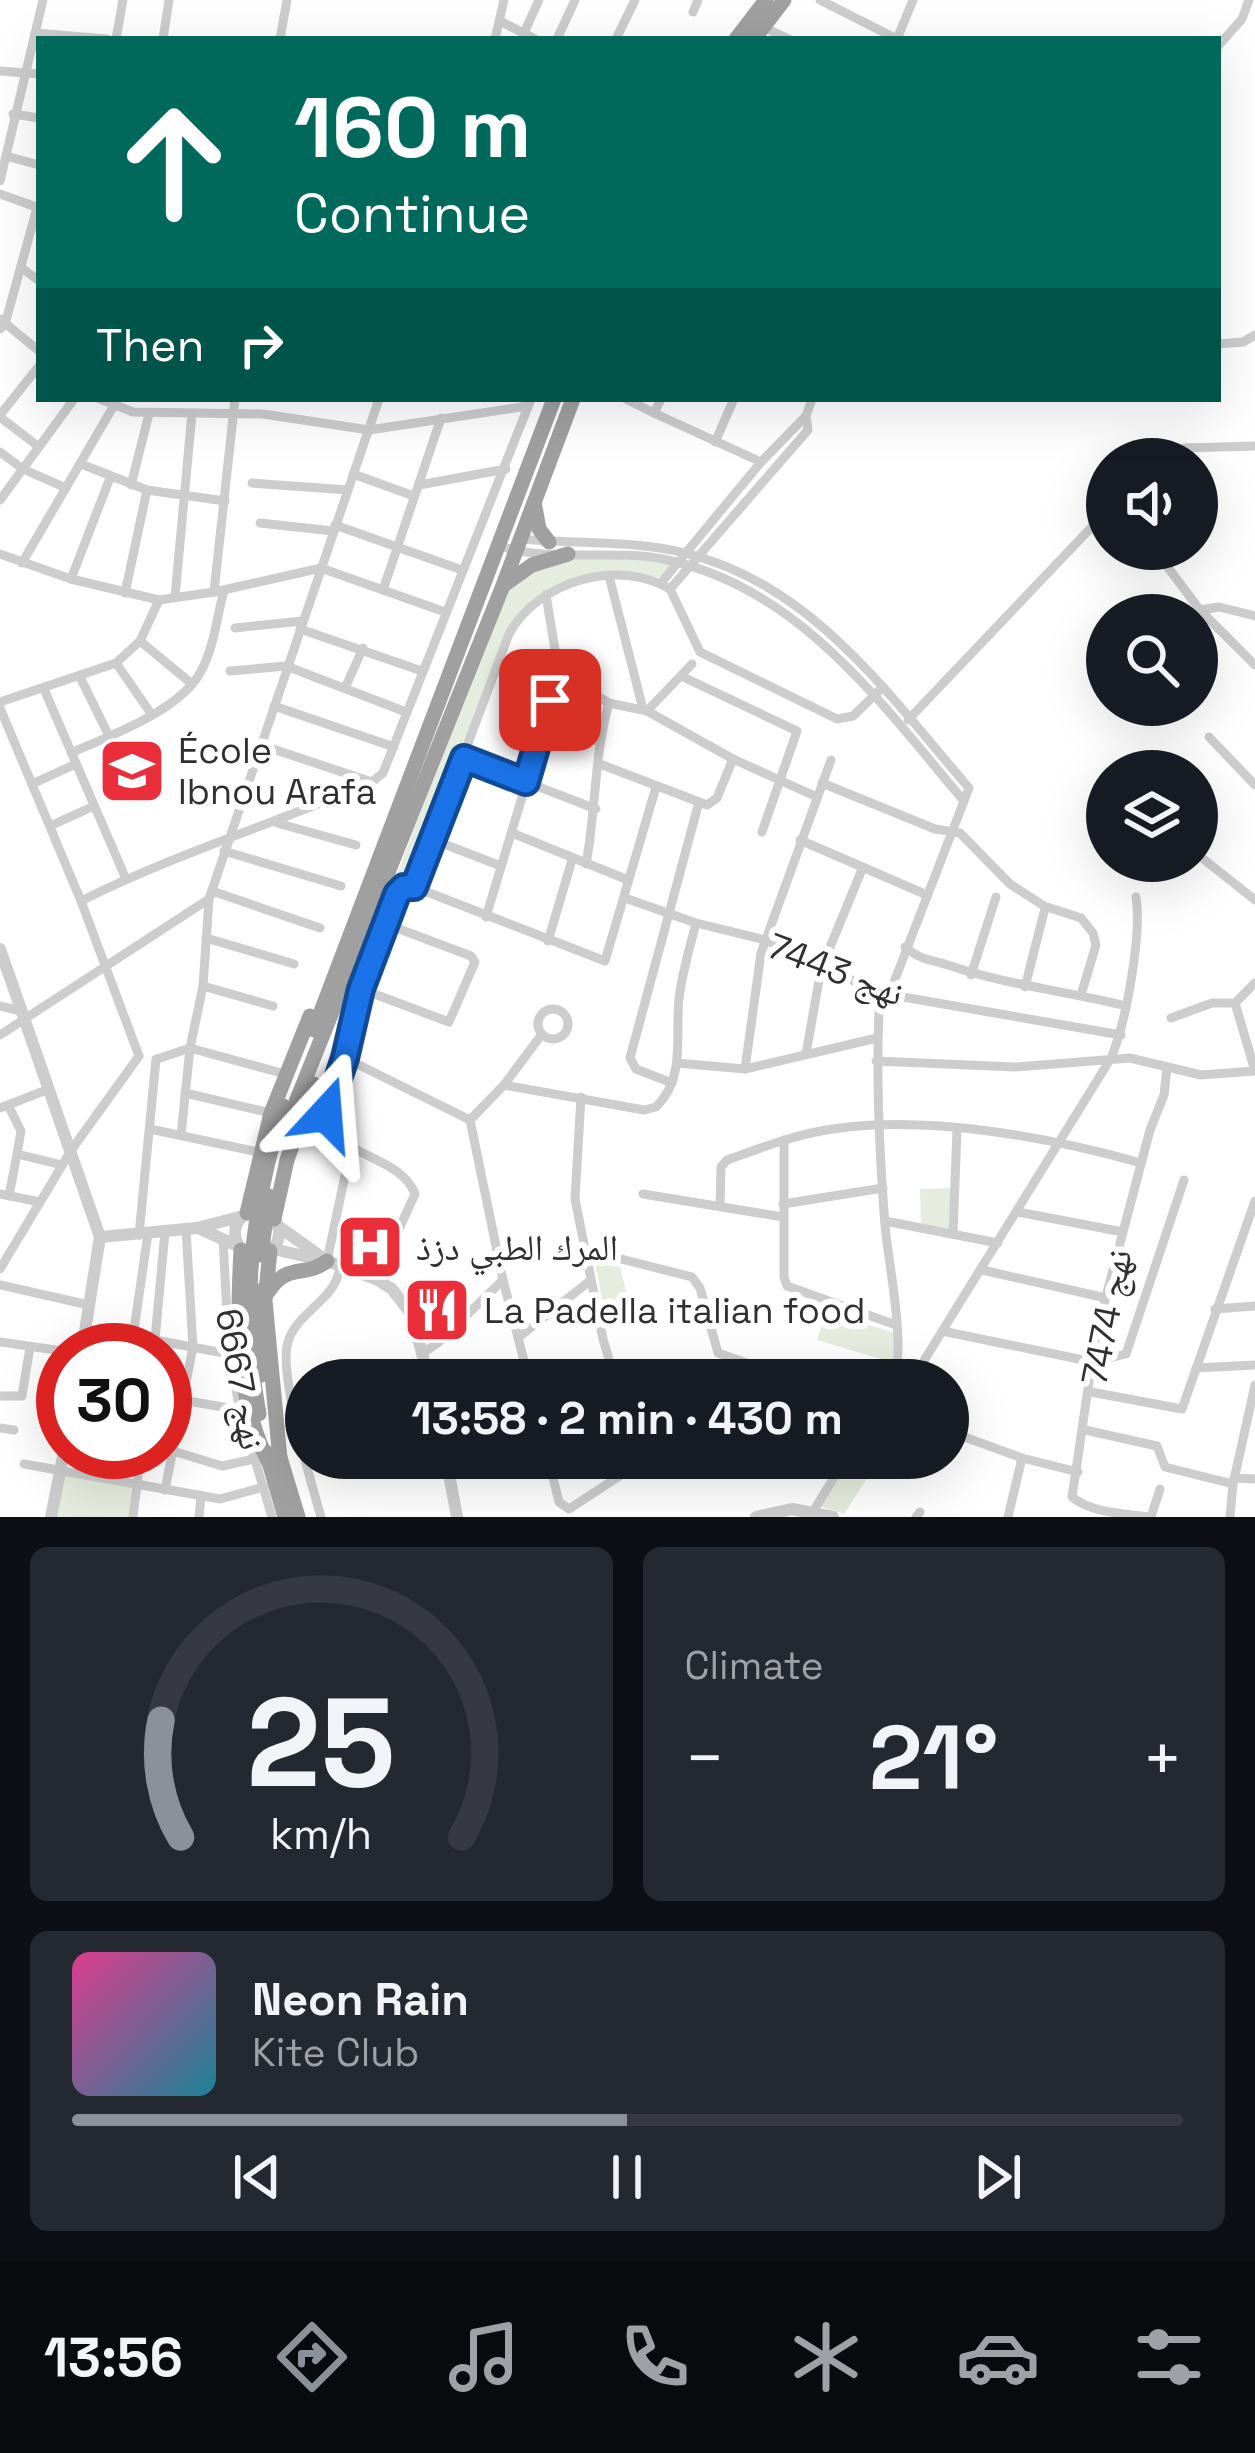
<!DOCTYPE html>
<html lang="en">
<head>
<meta charset="utf-8">
<style>
  :root { --surface:#171b24; --page:#242831; --text:#f1f3f6; --muted:#9ea1a6; --line:#363941; --accent:#8c9099 }
  body { margin:0; font-family:"Space Grotesk","Noto Naskh Arabic",sans-serif; background:var(--page); color:var(--text); height:100vh; display:flex; flex-direction:column; font-size:45px; white-space:nowrap }
  * { box-sizing:border-box; margin:0 }
  p { font-size:39px; color:var(--muted) }
  .icon { flex:none; width:66px; height:66px; fill:none; stroke:currentColor; stroke-width:2; stroke-linecap:round; stroke-linejoin:round }
  .map { position:relative; height:1517px; overflow:hidden }
  .drawer { display:flex; flex-direction:column; gap:30px; padding:30px; background:#0d0f14; flex:1 }
  .drawer>* { flex:none }
  .hud { position:absolute; left:36px; top:36px; width:1185px; height:366px; border-radius:0px; box-shadow:0 12px 48px #0002; background:#00695c; color:#fff; overflow:hidden }
  .controls { position:absolute; left:1086px; top:438px; display:grid; gap:24px }
  .controls a { display:grid; place-items:center; width:132px; height:132px; border-radius:50%; background:var(--surface); box-shadow:0 12px 48px #0002; font-size:60px }
  .speed { position:absolute; left:36px; top:1323px; display:flex; gap:24px; font-size:60px; font-weight:700; text-align:center }
  .speed>* { display:grid; place-content:center; width:156px; height:156px; border-radius:50%; background:var(--surface); box-shadow:0 12px 48px #0002; line-height:1 }
  .speed .limit { border:18px solid #d22; background:#fff; color:#111 }
  .pin { position:absolute; display:grid; place-items:center; width:102px; height:102px; color:#fff; margin:-51px; border-radius:24px; box-shadow:0 6px 18px #0006 }
  .me { position:absolute; width:132px; margin:-66px; rotate:19deg; stroke-linejoin:round; filter:drop-shadow(0 0 9px #0008) }
  .turn { display:flex; align-items:center; gap:42px; height:252px; padding:0 60px; font-size:54px }
  .turn .icon { width:156px; height:156px; stroke-width:2.5 }
  .turn b { display:block; font-size:84px; line-height:102px }
  .then { display:flex; align-items:center; height:114px; padding:0 60px; background:#0003; gap:24px; font-size:45px }
  .big { font-size:90px; font-weight:700; line-height:1.1 }
  .drawer .card { flex:1; display:flex; flex-direction:column; justify-content:center; gap:18px; min-width:0; padding:0 42px; border-radius:18px; background:var(--page) }
  .drawer .dial { align-items:center; gap:0 }
  .dial svg { height:312px; overflow:visible; fill:none; stroke:var(--line); stroke-width:7; stroke-linecap:round; text-anchor:middle }
  .dial text { fill:var(--text); stroke:none }
  .song { display:flex; align-items:center; gap:36px }
  .cover { width:144px; height:144px; border-radius:18px; background:linear-gradient(135deg,hsl(330 70% 55%),hsl(190 70% 35%)) }
  .played { height:12px; border-radius:6px; background:linear-gradient(90deg,var(--accent) 50%,var(--line) 50%) }
  .keys { display:flex; justify-content:space-around; direction:ltr }
  .heat { display:flex; justify-content:space-between; align-items:center; font-size:66px; direction:ltr }
  .drawer .tiles { flex:1; display:grid; gap:30px; grid-template-columns:1fr 1fr }
  .card:last-child { grid-column:span 2 }
  .trip { position:absolute; left:285px; top:1359px; width:684px; height:120px; border-radius:60px; background:var(--surface); box-shadow:0 12px 48px #0002; font-weight:700; line-height:120px; text-align:center }
  .menu { display:flex; height:192px; justify-content:space-around; align-items:center; background:#090b0e; color:var(--muted) }
  .menu .icon { width:84px; height:84px }
  .menu .selected { color:var(--accent) }
  .menu b { font-size:54px; color:var(--text) }
  .map>svg:first-child { display:block }
</style>
</head>
<body>
<div class="map">
<svg width="1255" height="1517" viewBox="0 0 1255 1517">
  <rect width="100%" height="100%" fill="#fff"/>
  <g fill="#e6edde">
    <polygon points="569,557 674,562 662,578 635,573 574,579 512,622 406,893 392,887 505,590 521,575"/>
    <polygon points="951,1188 949,1229 921,1224 920,1189"/>
    <polygon points="595,1263 620,1267 630,1308 605,1314"/>
    <polygon points="826,1312 895,1333 897,1364 817,1340"/>
    <polygon points="845,1458 880,1458 844,1514 817,1505"/>
    <polygon points="65,1474 132,1486 129,1517 57,1517"/>
  </g>
  <g fill="none" stroke-linecap="round" stroke-linejoin="round">
    <g stroke="#cdcdcd" stroke-width="9">
      <polyline points="820,0 897,39"/>
      <polyline points="693,12 698,0"/>
      <polyline points="500,21 535,39"/>
      <polyline points="763,27 789,39"/>
      <polyline points="35,33 107,39"/>
      <polyline points="524,33 539,0"/>
      <polyline points="116,39 123,0"/>
      <polyline points="163,39 169,0"/>
      <polyline points="280,39 287,0"/>
      <polyline points="495,39 504,0"/>
      <polyline points="557,39 575,0"/>
      <polyline points="616,39 635,0"/>
      <polyline points="897,39 913,0"/>
      <polyline points="1218,46 1242,19 1249,0"/>
      <polyline points="0,71 39,74"/>
      <polyline points="13,114 39,118"/>
      <polyline points="6,156 39,165"/>
      <polyline points="0,181 43,0"/>
      <polyline points="0,194 39,208"/>
      <polyline points="23,269 39,281"/>
      <polyline points="0,319 39,351"/>
      <polyline points="0,329 5,324 37,208"/>
      <polyline points="1218,344 1243,342 1255,335"/>
      <polyline points="100,399 133,412 263,414 369,430 528,406"/>
      <polyline points="626,399 654,413"/>
      <polyline points="661,399 654,413 761,462"/>
      <polyline points="0,415 39,366"/>
      <polyline points="0,417 39,447"/>
      <polyline points="441,418 383,590 445,612"/>
      <polyline points="715,442 734,399"/>
      <polyline points="0,452 23,469 66,488"/>
      <polyline points="1155,459 1184,448 1255,446"/>
      <polyline points="81,464 147,490 225,501"/>
      <polyline points="353,474 414,496"/>
      <polyline points="252,483 348,490"/>
      <polyline points="131,485 149,414"/>
      <polyline points="419,485 506,469"/>
      <polyline points="0,500 74,399"/>
      <polyline points="260,523 333,531"/>
      <polyline points="335,525 462,570"/>
      <path d="M520,539C575,544 631,540 685,553C811,583 890,696 969,788L889,995"/>
      <path d="M500,546C552,563 610,549 663,559C798,586 880,702 963,800"/>
      <polyline points="1154,549 1200,610 1255,665"/>
      <polyline points="0,554 71,579 159,600 214,592 321,568 383,590"/>
      <polyline points="22,563 113,407"/>
      <polyline points="609,576 643,709"/>
      <polyline points="71,579 110,478"/>
      <polyline points="661,583 761,462 806,416"/>
      <polyline points="670,589 808,430 806,416 812,399"/>
      <polyline points="214,592 235,399"/>
      <polyline points="125,593 147,490"/>
      <polyline points="175,597 192,413"/>
      <polyline points="1200,610 1219,607 1255,616"/>
      <polyline points="235,628 302,621"/>
      <polyline points="300,629 422,671"/>
      <polyline points="140,641 192,684"/>
      <polyline points="116,663 152,715"/>
      <polyline points="230,671 286,666 406,712"/>
      <polyline points="559,674 609,703 647,711 733,759 817,797"/>
      <polyline points="681,676 797,731 762,832"/>
      <polyline points="80,677 109,736"/>
      <polyline points="345,688 363,648"/>
      <polyline points="44,689 126,879"/>
      <polyline points="0,702 116,663 140,641 159,600"/>
      <polyline points="274,706 394,747"/>
      <polyline points="0,708 81,901 139,1056"/>
      <polyline points="647,711 692,664"/>
      <polyline points="908,720 1107,511"/>
      <polyline points="542,726 598,741"/>
      <polyline points="1209,737 1255,785"/>
      <polyline points="261,745 372,782"/>
      <path d="M71,753C109,736 179,711 200,673C214,649 217,616 224,590"/>
      <polyline points="464,758 596,809"/>
      <polyline points="600,764 707,805 717,798 733,759"/>
      <polyline points="822,783 935,829 960,833 1010,884 1044,906 1081,918 1093,933 1096,945 1081,995"/>
      <polyline points="32,784 76,764"/>
      <path d="M656,787L605,961L414,887L509,634C538,581 618,558 670,589L700,652L837,719L853,716L883,687"/>
      <polyline points="277,823 356,845"/>
      <polyline points="50,826 94,806"/>
      <polyline points="512,833 628,880"/>
      <polyline points="431,839 501,866"/>
      <polyline points="800,840 927,895"/>
      <polyline points="224,851 341,886"/>
      <polyline points="1197,854 1255,900"/>
      <path d="M586,864C596,811 594,755 609,703"/>
      <polyline points="212,891 320,928"/>
      <polyline points="625,898 696,923 765,940 880,993 1121,1035"/>
      <path d="M81,901C175,854 276,823 372,782L383,773L531,399"/>
      <polyline points="486,917 559,674 546,595"/>
      <polyline points="206,938 294,964"/>
      <polyline points="548,941 572,860"/>
      <path d="M905,947C924,962 927,958 948,965C1006,985 1066,991 1126,1006"/>
      <polyline points="971,975 996,897"/>
      <polyline points="203,986 273,1006"/>
      <polyline points="1025,987 1044,912"/>
      <polyline points="361,989 449,1022 475,962 471,956 386,924"/>
      <path d="M880,993C875,1070 879,1148 885,1225C888,1262 907,1350 893,1380"/>
      <polyline points="0,1006 21,1011"/>
      <circle cx="553" cy="1024" r="15"/>
      <polyline points="1171,1018 1212,1003 1235,1003 1255,983"/>
      <polyline points="0,1035 209,899"/>
      <polyline points="806,1054 821,969 863,867"/>
      <polyline points="345,1058 470,1120"/>
      <polyline points="157,1059 190,1048 203,986 209,899 379,399"/>
      <polyline points="876,1061 1015,1067 1130,1058 1201,1075 1255,1071 1235,1003"/>
      <polyline points="677,1063 745,1069 877,1038"/>
      <polyline points="745,1069 761,953 831,760"/>
      <polyline points="672,1083 636,1069 630,1058 699,802"/>
      <path d="M504,1085L644,1110L656,1107C686,1078 675,1035 679,998C682,973 690,947 696,923"/>
      <polyline points="185,1093 271,1113"/>
      <polyline points="581,1097 575,1199 603,1339 615,1380"/>
      <polyline points="8,1105 21,1131 17,1154 62,1165"/>
      <polyline points="0,1108 49,1089"/>
      <polyline points="150,1129 258,1152"/>
      <polyline points="181,1135 190,1048 285,1074"/>
      <polyline points="784,1140 784,1277 787,1286 896,1325"/>
      <polyline points="0,1194 40,1202"/>
      <polyline points="643,1194 783,1217"/>
      <polyline points="9,1196 17,1154"/>
      <polyline points="783,1204 883,1188"/>
      <path d="M720,1206L721,1167L727,1160C761,1148 796,1134 833,1129C928,1115 1049,1137 1141,1163"/>
      <polyline points="1018,1212 1123,1232"/>
      <polyline points="885,1221 998,1243"/>
      <polyline points="953,1234 957,1130"/>
      <polyline points="139,1235 156,1059"/>
      <polyline points="223,1238 229,1354 240,1410 272,1517"/>
      <polyline points="586,1250 692,1277 700,1288 718,1353 797,1380"/>
      <polyline points="327,1261 351,1147"/>
      <polyline points="0,1269 72,1149 139,1056"/>
      <polyline points="982,1270 1106,1298"/>
      <path d="M376,1279L415,1194C401,1158 348,1158 329,1126C319,1110 386,922 397,894L404,887H414"/>
      <polyline points="0,1285 89,1305"/>
      <polyline points="1215,1309 1255,1306"/>
      <polyline points="942,1331 1093,1362 1126,1354 1184,1180"/>
      <polyline points="519,1337 591,1280"/>
      <polyline points="155,1340 229,1354"/>
      <polyline points="0,1342 63,1351"/>
      <polyline points="131,1350 148,1234"/>
      <polyline points="154,1350 165,1232"/>
      <polyline points="423,1353 439,1342 503,1280"/>
      <polyline points="1196,1368 1255,1365"/>
      <polyline points="529,1380 503,1280 470,1120 504,1085 542,1034"/>
      <path d="M912,1380L1111,1058C1126,1023 1142,935 1136,897"/>
      <polyline points="1091,1392 1182,1409 1255,1201"/>
      <polyline points="0,1396 22,1396 30,1347"/>
      <polyline points="165,1397 240,1410"/>
      <polyline points="0,1428 14,1430"/>
      <polyline points="1085,1430 1157,1446 1165,1467 1233,1484"/>
      <polyline points="948,1431 1022,1458 1078,1472"/>
      <polyline points="173,1451 222,1466 254,1459"/>
      <polyline points="548,1458 559,1502 569,1509 647,1458"/>
      <polyline points="24,1464 220,1499 264,1487"/>
      <polyline points="1234,1478 1255,1479"/>
      <polyline points="118,1480 121,1452"/>
      <path d="M1160,1489L1151,1517C1126,1514 1091,1513 1072,1497L1096,1334L1150,1130L1164,1095L1167,1067"/>
      <polyline points="165,1490 193,1347 186,1229"/>
      <polyline points="814,1510 846,1458"/>
      <polyline points="133,1517 141,1452"/>
      <polyline points="199,1517 201,1496"/>
      <path d="M321,1517C311,1482 278,1372 288,1342C297,1311 337,1300 340,1266"/>
      <polyline points="916,1517 920,1512"/>
      <polyline points="1008,1517 1022,1458"/>
      <polyline points="1230,1517 1233,1484 1255,1385"/>
    </g>
    <g stroke="#cdcdcd" stroke-width="12">
      <polyline points="0,949 100,1237 82,1350"/>
      <circle cx="257" cy="1233" r="22"/>
      <polyline points="278,1226 327,1261 376,1279 392,1289 412,1315 429,1380"/>
      <polyline points="198,1228 238,1246"/>
      <polyline points="100,1237 197,1228 243,1216"/>
      <polyline points="273,1249 326,1261"/>
      <polyline points="446,1458 457,1517"/>
      <polyline points="51,1517 64,1452"/>
      <polyline points="756,1517 792,1509 833,1517"/>
    </g>
    <g stroke="#a0a0a0" stroke-width="15">
      <polyline points="736,39 766,0"/>
      <polyline points="754,39 784,0"/>
      <polyline points="535,507 539,529 549,542"/>
      <polyline points="504,585 532,565 568,554"/>
      <polyline points="314,1030 554,399"/>
      <polyline points="292,1112 502,588 573,399"/>
      <polyline points="247,1213 271,1113 310,1016"/>
      <polyline points="274,1219 287,1160 314,1084"/>
      <path d="M241,1250C237,1322 235,1395 268,1461"/>
      <polyline points="270,1251 265,1301 280,1459"/>
      <path d="M268,1292C287,1262 305,1278 327,1261"/>
      <polyline points="278,1451 298,1517"/>
      <polyline points="266,1452 285,1517"/>
    </g>
    <g stroke="#a0a0a0" stroke-width="15">
      <polyline points="261,1255 269,1196"/>
      <polyline points="258,1291 262,1375"/>
      <path d="M259,1414C239,1306 252,1210 283,1106"/>
    </g>
  </g>
  <g fill="none" stroke-linecap="round" stroke-linejoin="round">
    <defs>
      <polyline id="route" points="326,1114 345,1058 361,989 397,894 404,887 414,887 464,758 526,782 550,700"/>
    </defs>
    <use href="#route" stroke="#114b97" stroke-width="30"/>
    <use href="#route" stroke="#1a73e8" stroke-width="21"/>
  </g>
  <defs>
    <symbol id="school-square" viewBox="-11 -11 22 22"><rect x="-9" y="-9" width="18" height="18" rx="4" fill="#ea2f3b" stroke="#fff"/><path d="M0-5L7-2L0 1L-7-2ZM-4 1L0 2.5L4 1V4Q0 6-4 4Z" fill="#fff"/></symbol>
    <symbol id="hospital-square" viewBox="-11 -11 22 22"><rect x="-9" y="-9" width="18" height="18" rx="4" fill="#ea2f3b" stroke="#fff"/><path d="M-5-5h3v3.5h4V-5h3V5h-3V1.5h-4V5h-3Z" fill="#fff"/></symbol>
    <symbol id="restaurant-square" viewBox="-11 -11 22 22"><rect x="-9" y="-9" width="18" height="18" rx="4" fill="#ea2f3b" stroke="#fff"/><path d="M-5-6h1v4h1v-4h1v4h1v-4h1v5L-1.5 .5V6h-2V.5L-5-1ZM5-6V6H3V1.5H1.5Q1.5-4 5-6Z" fill="#fff"/></symbol>
  </defs>
  <g fill-rule="evenodd">
    <use href="#school-square" x="94" y="733" width="76" height="76"/>
    <use href="#hospital-square" x="332" y="1209" width="76" height="76"/>
    <use href="#restaurant-square" x="399" y="1272" width="76" height="76"/>
  </g>
  <g text-anchor="middle" stroke-width="12" stroke-linejoin="round" paint-order="stroke">
    <g font-size="36" fill="#303030" stroke="#fff" text-anchor="start">
      <text x="178" y="763">École<tspan x="178" dy="41">Ibnou Arafa</tspan></text>
      <text x="416" y="1260">المرك الطبي دزذ</text>
      <text x="484" y="1323">La Padella italian food</text>
    </g>
    <g font-size="36" fill="#303030" stroke="#fff">
      <text transform="translate(836 969) rotate(21)" y="13">نهج 7443</text>
      <text transform="translate(1106 1317) rotate(-79)" y="13">نهج 7474</text>
      <text transform="translate(241 1379) rotate(80)" y="13">نهج 6667</text>
    </g>
  </g>
</svg>
<div class="controls">
<a><svg class="icon" aria-label="sound" viewBox="0 0 24 24"><path d="M4 9h4l5-4v14l-5-4H4zM17 9q2 3 0 6"/></svg></a>
<a><svg class="icon" aria-label="search" viewBox="0 0 24 24"><circle cx="10" cy="10" r="6"/><path d="M15 15l6 6"/></svg></a>
<a><svg class="icon" aria-label="layers" viewBox="0 0 24 24"><path d="M12 4l9 5-9 5-9-5zM3 14l9 5 9-5"/></svg></a>
</div>
<div class="speed"><div class="limit">30</div></div>
<div class="pin" style="left:550px;top:700px;background:#d93025"><svg class="icon" aria-label="arrive" viewBox="0 0 24 24"><path d="M6 21V4h12l-3 4 3 4H6"/></svg></div>
<svg class="me" style="left:326px;top:1114px" viewBox="-20 -20 40 40"><path d="M0-17L14 15 0 8-14 15z" fill="#1a73e8" stroke="#fff" stroke-width="4"/></svg>
<div class="trip">13:58 · 2 min · 430 m</div>
<div class="hud">
<div class="turn"><svg class="icon" aria-label="ahead" viewBox="0 0 24 24"><path d="M12 20V5M6 11l6-6 6 6"/></svg><div><b>160 m</b>Continue</div></div>
<div class="then">Then<svg class="icon" aria-label="right" viewBox="0 0 24 24"><path d="M7 20v-9h11M14 6l5 5-5 5"/></svg></div>
</div>
</div>
<section class="drawer">
<div class="tiles">
<div class="card dial"><svg viewBox="0 0 100 80">
<path d="M14 69A42 42 0 1 1 86 69"/>
<path d="M14 69A42 42 0 0 1 9 39" stroke="#8c9099"/>
<text x="50" y="56" font-size="32" font-weight="700">25</text>
<text x="50" y="72" font-size="11">km/h</text>
</svg></div>
<div class="card"><p>Climate</p>
<div class="heat"><a>−</a><b class="big">21°</b><a>+</a></div>
</div>
<div class="card">
<div class="song"><i class="cover"></i><div><b>Neon Rain</b><p>Kite Club</p></div></div>
<div class="played"></div>
<div class="keys"><svg class="icon" aria-label="previous" viewBox="0 0 24 24"><path d="M18 5L8 12l10 7zM5 5v14"/></svg><svg class="icon" aria-label="pause" viewBox="0 0 24 24"><path d="M8 5v14M16 5v14"/></svg><svg class="icon" aria-label="next" viewBox="0 0 24 24"><path d="M6 5l10 7-10 7zM19 5v14"/></svg></div>
</div>
</div>
</section>
<nav class="menu">
<b>13:56</b>
<svg class="icon selected" aria-label="directions" viewBox="0 0 24 24"><path d="M12 3l9 9-9 9-9-9zM9 14v-3h6M13 9l2 2-2 2"/></svg>
<svg class="icon" aria-label="music" viewBox="0 0 24 24"><path d="M9 18V5l10-2v13"/><circle cx="6" cy="18" r="3"/><circle cx="16" cy="16" r="3"/></svg>
<svg class="icon" aria-label="phone" viewBox="0 0 24 24"><path d="M5 4h4l2 5-3 2q2 4 5 5l2-3 5 2v4C11 20 4 13 5 4z"/></svg>
<svg class="icon" aria-label="climate" viewBox="0 0 24 24"><path d="M12 3v18M4 7l16 10M4 17L20 7"/></svg>
<svg class="icon" aria-label="car" viewBox="0 0 24 24"><path d="M5 17H2v-5l4-1 3-4h7l3 4 3 1v5h-3M9 17h6M6 11h13"/><circle cx="7" cy="17" r="2"/><circle cx="17" cy="17" r="2"/></svg>
<svg class="icon" aria-label="filters" viewBox="0 0 24 24"><path d="M4 7h16M4 17h16"/><circle cx="9" cy="7" r="2"/><circle cx="15" cy="17" r="2"/></svg>
</nav>
</body>
</html>
